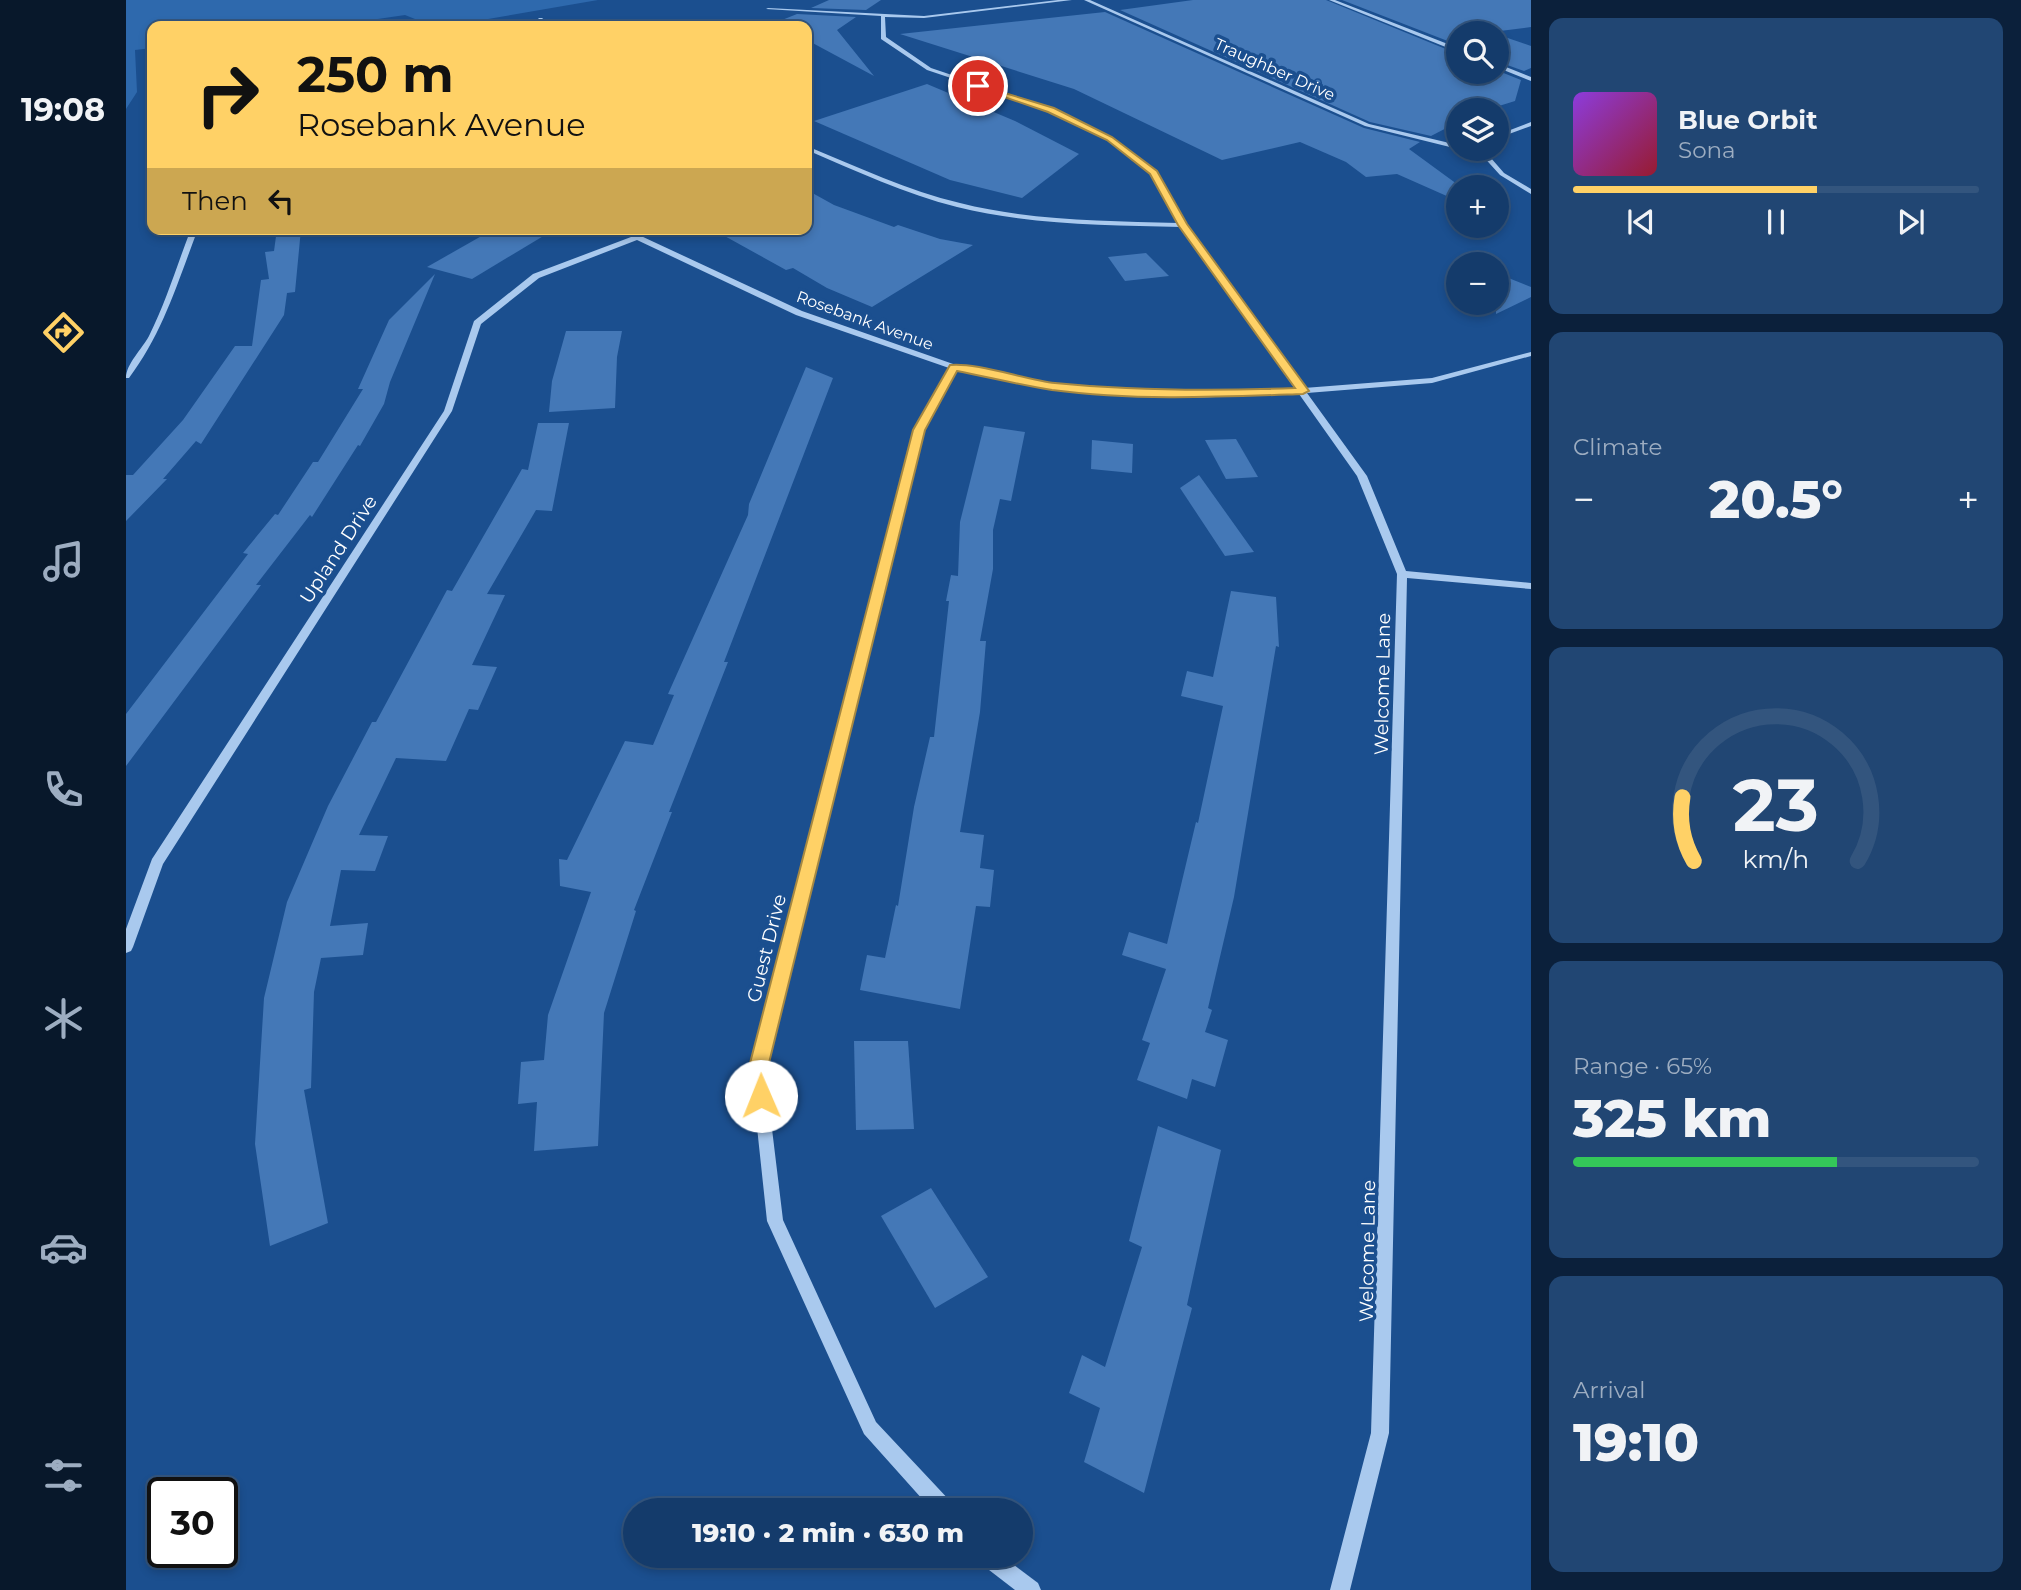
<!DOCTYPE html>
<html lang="en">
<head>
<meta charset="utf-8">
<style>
  :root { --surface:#143b6b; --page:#214673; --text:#f1f3f6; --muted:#9dadc1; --line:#33557e; --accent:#ffd166 }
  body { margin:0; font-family:Montserrat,sans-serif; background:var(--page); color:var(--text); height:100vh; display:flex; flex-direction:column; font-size:26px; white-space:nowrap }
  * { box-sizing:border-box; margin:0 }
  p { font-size:23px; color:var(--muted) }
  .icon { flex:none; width:38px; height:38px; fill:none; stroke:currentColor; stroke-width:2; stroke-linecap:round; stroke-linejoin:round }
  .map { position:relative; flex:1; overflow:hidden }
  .side { display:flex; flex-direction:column; gap:18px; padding:18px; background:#0b203b; width:490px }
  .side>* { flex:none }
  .guide { position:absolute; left:21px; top:21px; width:665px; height:214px; border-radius:14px; box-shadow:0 4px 10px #0003,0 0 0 2px var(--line); background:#ffd166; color:#111; overflow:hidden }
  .tools { position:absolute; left:1320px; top:21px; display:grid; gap:14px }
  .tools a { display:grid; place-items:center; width:63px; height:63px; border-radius:50%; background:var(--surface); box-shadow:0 4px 10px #0003,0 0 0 2px var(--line); font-size:35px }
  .speed { position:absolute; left:21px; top:1477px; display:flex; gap:14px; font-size:35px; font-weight:700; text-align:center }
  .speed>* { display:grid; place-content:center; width:91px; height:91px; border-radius:50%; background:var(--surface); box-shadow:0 4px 10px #0003,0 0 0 2px var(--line); line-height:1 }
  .speed .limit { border:4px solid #111; border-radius:10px; background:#fff; color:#111 }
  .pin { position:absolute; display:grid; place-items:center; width:60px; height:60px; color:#fff; margin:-30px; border:4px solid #fff; border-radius:50%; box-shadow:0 2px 7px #0007 }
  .me { position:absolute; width:77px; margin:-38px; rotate:359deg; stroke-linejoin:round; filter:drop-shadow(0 0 5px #0008) }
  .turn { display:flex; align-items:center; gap:24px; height:147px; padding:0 35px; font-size:32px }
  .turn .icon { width:91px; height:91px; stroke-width:2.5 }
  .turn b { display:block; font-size:49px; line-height:60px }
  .then { display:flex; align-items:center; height:66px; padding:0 35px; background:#0003; gap:14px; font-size:26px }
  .big { font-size:52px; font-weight:800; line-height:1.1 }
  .side .card { flex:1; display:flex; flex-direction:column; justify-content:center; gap:10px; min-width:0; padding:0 24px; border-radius:14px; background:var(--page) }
  .side .dial { align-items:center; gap:0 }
  .dial svg { height:182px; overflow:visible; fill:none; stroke:var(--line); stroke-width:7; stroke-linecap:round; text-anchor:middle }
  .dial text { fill:var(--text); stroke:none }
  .song { display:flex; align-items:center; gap:21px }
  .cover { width:84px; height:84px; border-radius:10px; background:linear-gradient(135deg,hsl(270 70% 55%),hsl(350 70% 35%)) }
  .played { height:7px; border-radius:4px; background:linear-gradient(90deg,var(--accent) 60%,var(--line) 60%) }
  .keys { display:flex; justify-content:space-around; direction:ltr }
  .heat { display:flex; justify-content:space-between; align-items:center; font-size:38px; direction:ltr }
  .charge { height:10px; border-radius:5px; background:linear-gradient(90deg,#34c759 65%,var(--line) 0) }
  .trip { position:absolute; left:497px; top:1498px; width:410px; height:70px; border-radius:35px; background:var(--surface); box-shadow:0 4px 10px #0003,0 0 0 2px var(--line); font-weight:800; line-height:70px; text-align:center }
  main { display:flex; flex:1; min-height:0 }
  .menu { display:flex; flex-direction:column; width:126px; justify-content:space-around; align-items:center; background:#08182b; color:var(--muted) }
  .menu .icon { width:49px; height:49px }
  .menu .on { color:var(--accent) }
  .menu b { font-size:32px; color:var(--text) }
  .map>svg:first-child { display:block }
</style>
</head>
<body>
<main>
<nav class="menu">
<b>19:08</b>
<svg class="icon on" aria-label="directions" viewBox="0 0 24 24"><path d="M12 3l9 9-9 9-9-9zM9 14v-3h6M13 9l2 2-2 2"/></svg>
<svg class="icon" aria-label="music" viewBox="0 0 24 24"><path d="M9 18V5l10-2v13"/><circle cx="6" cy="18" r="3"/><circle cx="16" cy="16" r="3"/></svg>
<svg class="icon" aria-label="phone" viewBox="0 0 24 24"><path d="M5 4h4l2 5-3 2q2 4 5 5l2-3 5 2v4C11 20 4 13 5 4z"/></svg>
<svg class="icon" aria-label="climate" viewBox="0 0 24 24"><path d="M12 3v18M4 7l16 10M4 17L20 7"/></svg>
<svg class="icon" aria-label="car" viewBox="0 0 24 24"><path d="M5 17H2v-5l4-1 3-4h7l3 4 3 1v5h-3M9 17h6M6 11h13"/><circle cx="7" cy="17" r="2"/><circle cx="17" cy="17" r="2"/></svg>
<svg class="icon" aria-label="filters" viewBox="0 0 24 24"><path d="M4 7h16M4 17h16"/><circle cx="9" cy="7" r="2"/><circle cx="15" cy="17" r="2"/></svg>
</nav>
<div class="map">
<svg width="1405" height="1590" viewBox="0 0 1405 1590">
  <rect width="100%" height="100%" fill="#1b4f8f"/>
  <polygon fill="#2e69ad" points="0,0 472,0 333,24 299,23 279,15 204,26 26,26 26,48 9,50 11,92 0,109"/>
  <g fill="#4478b7">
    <polygon points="703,0 755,0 740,10 685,8"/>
    <polygon points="1067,0 1200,0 1332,54 1332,72 1370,70 1395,80 1389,101 1360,110 1332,110 1332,122 1305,136 1244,122 994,10"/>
    <polygon points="1216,0 1405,0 1405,27 1366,32 1369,33 1332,33 1332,45"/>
    <polygon points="979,12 1238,128 1294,142 1283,149 1335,187 1332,187 1332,201 1271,174 1240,177 1220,162 1174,142 1096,160 948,89 774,34"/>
    <polygon points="671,14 730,17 711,30 748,76 681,40 681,26 657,26 651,22"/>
    <polygon points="1370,34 1405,46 1405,68 1398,71 1370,61"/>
    <polygon points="801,84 889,121 953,154 896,198 824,180 688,121"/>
    <polygon points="681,190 708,205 768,227 772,225 814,239 847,245 746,307 701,288 667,268 660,270 586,229 681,229"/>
    <polygon points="151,229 175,229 169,292 161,293 158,315 75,444 70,441 37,479 41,479 0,521 0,475 7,475 57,420 109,346 126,346 135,280 143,279 139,252 148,251"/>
    <polygon points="372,229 429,229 346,279 301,267 359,234"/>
    <polygon points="1020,253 1043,276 999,281 982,257"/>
    <polygon points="1370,273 1405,287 1405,297 1370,314"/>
    <polygon points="309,274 264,382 258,404 234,446 232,445 186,517 184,515 130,585 135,585 0,766 0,714 122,554 117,553 149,514 152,515 187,462 192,462 237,389 232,389 263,320"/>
    <polygon points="440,331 496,331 491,357 489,408 423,412 426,381"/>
    <polygon points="680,367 707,378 598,662 602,662 543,812 546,812 508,910 510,911 478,1013 472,1146 408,1151 411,1102 392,1104 395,1062 418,1060 422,1015 465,892 434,886 433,859 441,860 499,741 527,745 548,695 542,694 622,515 623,504"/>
    <polygon points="412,423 443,423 426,511 410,510 361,594 379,595 346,665 371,667 352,710 343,709 320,761 270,758 233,835 262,836 249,871 215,870 204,926 242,923 237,955 195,958 188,992 185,1088 178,1090 202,1223 144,1246 129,1144 138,998 161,902 202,806 246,722 250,722 321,590 326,591 396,469 402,470"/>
    <polygon points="858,426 899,432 885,501 874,499 867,530 867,569 854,641 860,641 854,712 834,832 858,835 854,868 868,870 864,907 850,906 834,1009 734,990 741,955 759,958 770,905 772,906 788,807 804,737 808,737 823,601 820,601 825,575 832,576 834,522"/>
    <polygon points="1110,439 1132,477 1100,479 1079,440"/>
    <polygon points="966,440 1007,444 1006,473 965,469"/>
    <polygon points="1073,475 1128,552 1099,556 1054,488"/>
    <polygon points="1105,591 1150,597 1153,647 1150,646 1108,897 1082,1008 1086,1010 1079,1032 1102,1040 1089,1087 1066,1079 1061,1099 1011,1080 1024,1043 1016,1040 1040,969 996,955 1003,932 1041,944 1070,822 1072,823 1097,706 1055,696 1061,671 1087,677"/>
    <polygon points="728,1041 782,1041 788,1129 730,1130"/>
    <polygon points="1032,1126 1095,1150 1061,1305 1066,1308 1018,1493 958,1462 974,1408 943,1393 956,1355 979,1367 1016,1247 1003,1241"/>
    <polygon points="805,1188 862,1277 809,1308 755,1216"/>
  </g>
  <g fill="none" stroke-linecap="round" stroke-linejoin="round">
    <g fill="#a9c9ee" fill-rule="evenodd">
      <path d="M932,0H946L798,18L759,17L760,37L805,68L927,109L985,137L1030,172L1060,225L1178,388L1306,378L1405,352V356L1306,383L1181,393L1241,476L1280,571L1405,583V589L1281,578L1263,1433L1224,1590H1204L1245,1433L1271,574L1231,476L1173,394L1061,398L925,389L830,370L797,430L639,1071L657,1220L750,1422L826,1503L828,1510H806L738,1434L641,1221L625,1071L789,430L823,368L670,315L511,240L413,278L355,324L326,411L37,864L7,947L5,951L0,953V929L26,859L318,411L348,321L407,274L505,237L491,229H500L676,311L830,365L925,383L1061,392L1169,389L1055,227C980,225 904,225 831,207C779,194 730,171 681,150V146L683,147C732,167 782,191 834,203C905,221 979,221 1052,223L1025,174L981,139L923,111L801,70L755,39V16L640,9L642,8L798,16Z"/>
      <polygon points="958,0 964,0 1243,124 1332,145 1332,149 1239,126"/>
      <polygon points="1203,0 1209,0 1332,48 1332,52"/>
      <polygon points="412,18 416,18 426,26 420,26"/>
      <polygon points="1370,63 1405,77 1405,81 1370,67"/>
      <polygon points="1405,122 1405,126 1383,134 1370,143 1370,138 1379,132"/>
      <polygon points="1340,149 1358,150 1378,173 1405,189 1405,194 1374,175 1354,153"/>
      <path d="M65,229H72C52,281 37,333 3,378H0C0,364 16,349 23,336C40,302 51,265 65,229Z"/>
      <polygon points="851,1556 876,1556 912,1583 915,1590 889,1590 854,1563"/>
    </g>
  </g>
  <path fill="#ffd166" stroke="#a68842" stroke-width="2" d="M849,84L928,108L986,137L1031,171L1061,224L1183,391L1177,394C1093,397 1009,401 926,390C894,385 862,377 831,371L799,430L641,1071L644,1096L641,1103L635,1105L628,1103L622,1071L787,430L824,365C849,362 901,380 929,383C1009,391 1089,391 1169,388L1052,225L1024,174L981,140L922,112L849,87Z"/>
  <g text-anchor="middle" stroke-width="7" stroke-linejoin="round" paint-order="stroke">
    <g font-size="16" fill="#fff" stroke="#1b4f8f">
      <text transform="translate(1149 69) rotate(24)" y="6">Traughber Drive</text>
      <text transform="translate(739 320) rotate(20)" y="6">Rosebank Avenue</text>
    </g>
    <g font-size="19" fill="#fff" stroke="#1b4f8f">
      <text transform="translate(212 549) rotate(-57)" y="7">Upland Drive</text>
      <text transform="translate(1256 684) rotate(-89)" y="7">Welcome Lane</text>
      <text transform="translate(640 948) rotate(-76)" y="7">Guest Drive</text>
      <text transform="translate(1241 1251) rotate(-89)" y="7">Welcome Lane</text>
    </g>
  </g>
</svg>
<div class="tools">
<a><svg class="icon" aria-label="search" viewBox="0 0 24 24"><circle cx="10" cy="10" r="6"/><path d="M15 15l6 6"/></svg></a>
<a><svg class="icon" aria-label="layers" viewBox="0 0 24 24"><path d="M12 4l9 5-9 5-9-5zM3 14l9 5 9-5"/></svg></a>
<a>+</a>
<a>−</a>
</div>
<div class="speed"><div class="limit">30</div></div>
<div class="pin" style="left:852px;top:86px;background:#d93025"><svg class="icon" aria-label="arrive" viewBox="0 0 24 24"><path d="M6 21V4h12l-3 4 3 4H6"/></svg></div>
<svg class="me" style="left:635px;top:1096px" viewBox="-20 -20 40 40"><circle r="19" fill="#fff"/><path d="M0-13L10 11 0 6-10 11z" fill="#ffd166"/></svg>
<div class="trip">19:10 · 2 min · 630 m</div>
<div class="guide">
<div class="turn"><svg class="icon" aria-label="right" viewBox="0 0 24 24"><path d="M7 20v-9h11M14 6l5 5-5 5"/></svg><div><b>250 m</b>Rosebank Avenue</div></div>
<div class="then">Then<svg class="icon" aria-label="left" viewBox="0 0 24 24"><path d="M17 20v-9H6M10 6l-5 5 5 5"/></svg></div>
</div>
</div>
<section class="side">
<div class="card">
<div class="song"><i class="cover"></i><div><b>Blue Orbit</b><p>Sona</p></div></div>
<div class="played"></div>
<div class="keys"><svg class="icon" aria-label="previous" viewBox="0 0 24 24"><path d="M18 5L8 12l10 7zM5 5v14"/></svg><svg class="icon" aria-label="pause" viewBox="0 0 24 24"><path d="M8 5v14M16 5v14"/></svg><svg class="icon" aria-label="next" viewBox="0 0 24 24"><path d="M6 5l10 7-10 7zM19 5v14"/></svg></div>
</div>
<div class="card"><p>Climate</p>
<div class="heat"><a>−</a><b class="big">20.5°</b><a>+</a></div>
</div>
<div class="card dial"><svg viewBox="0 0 100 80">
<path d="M14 69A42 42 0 1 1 86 69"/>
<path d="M14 69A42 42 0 0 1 9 41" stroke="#ffd166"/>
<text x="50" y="56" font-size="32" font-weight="700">23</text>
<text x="50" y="72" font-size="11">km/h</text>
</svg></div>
<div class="card"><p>Range · 65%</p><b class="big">325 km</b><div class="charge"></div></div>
<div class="card"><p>Arrival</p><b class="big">19:10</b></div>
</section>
</main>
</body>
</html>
